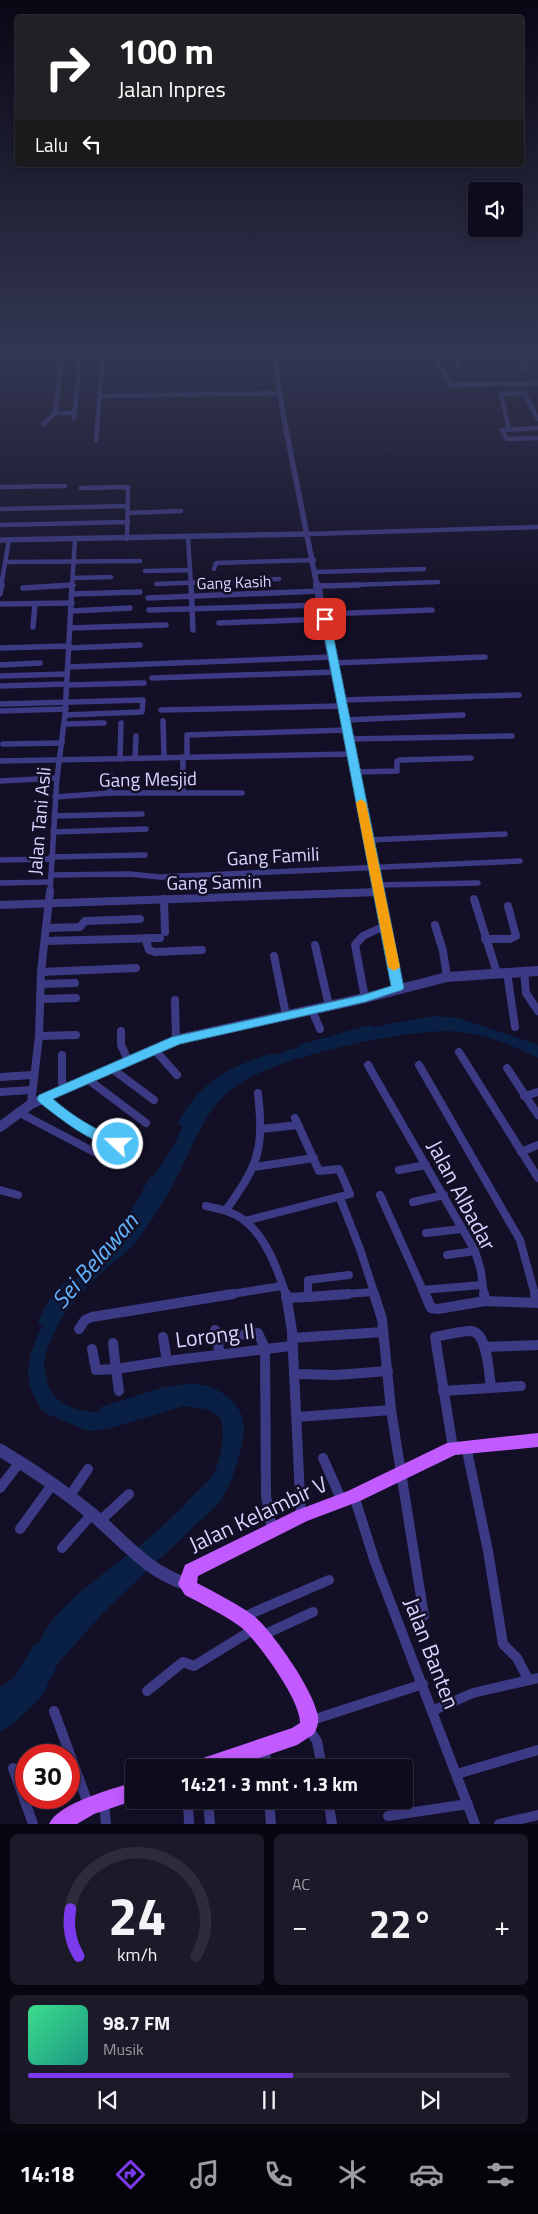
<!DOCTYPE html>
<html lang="id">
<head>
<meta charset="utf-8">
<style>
  :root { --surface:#0e0b1c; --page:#1c1929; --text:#f1f3f6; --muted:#9b9ba3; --line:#2e2b3b; --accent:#7c3aed }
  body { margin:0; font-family:"Titillium Web",sans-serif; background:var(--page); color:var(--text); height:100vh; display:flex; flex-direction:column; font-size:19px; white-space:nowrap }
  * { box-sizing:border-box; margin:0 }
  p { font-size:16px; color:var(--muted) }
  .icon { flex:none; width:28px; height:28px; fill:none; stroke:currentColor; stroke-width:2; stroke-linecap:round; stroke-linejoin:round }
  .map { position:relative; height:1824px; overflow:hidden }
  .details { display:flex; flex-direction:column; gap:10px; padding:10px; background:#08060f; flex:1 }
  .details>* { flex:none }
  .guide { position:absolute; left:15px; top:15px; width:509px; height:152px; border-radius:5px; box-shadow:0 2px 12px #0003,0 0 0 1px var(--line); background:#202124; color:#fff; overflow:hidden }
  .fabs { position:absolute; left:468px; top:182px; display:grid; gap:10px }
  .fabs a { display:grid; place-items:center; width:55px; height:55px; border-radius:5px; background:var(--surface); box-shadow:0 2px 12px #0003,0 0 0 1px var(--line); font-size:25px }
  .speed { position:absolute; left:15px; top:1744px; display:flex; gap:10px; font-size:25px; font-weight:700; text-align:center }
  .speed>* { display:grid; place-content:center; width:65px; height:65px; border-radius:50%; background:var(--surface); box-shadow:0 2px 12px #0003,0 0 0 1px var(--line); line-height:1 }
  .speed .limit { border:8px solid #d22; background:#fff; color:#111 }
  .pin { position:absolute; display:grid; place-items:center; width:42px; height:42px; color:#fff; margin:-21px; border-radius:10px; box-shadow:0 2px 8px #0006 }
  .me { position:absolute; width:55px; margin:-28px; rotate:291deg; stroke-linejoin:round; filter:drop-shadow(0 0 4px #0008) }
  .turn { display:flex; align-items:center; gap:18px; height:105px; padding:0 20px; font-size:22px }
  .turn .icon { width:65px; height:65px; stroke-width:2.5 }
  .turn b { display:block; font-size:35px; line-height:42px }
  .then { display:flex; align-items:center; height:48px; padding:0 20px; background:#0003; gap:10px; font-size:19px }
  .big { font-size:38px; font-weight:700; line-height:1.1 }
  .details .tile { flex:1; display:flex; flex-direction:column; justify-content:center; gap:8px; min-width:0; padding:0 18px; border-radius:8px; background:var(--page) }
  .details .dial { align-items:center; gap:0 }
  .dial svg { height:130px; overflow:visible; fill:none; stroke:var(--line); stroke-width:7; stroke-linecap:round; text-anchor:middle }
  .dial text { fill:var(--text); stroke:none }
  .song { display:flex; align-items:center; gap:15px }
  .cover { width:60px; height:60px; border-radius:8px; background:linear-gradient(135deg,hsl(150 70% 55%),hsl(170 70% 35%)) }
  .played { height:5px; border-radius:2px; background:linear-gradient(90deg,var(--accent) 55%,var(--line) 55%) }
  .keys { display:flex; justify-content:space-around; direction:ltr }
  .heat { display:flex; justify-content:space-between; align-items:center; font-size:28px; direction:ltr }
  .details .tiles { flex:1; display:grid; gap:10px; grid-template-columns:1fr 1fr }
  .tile:last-child { grid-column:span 2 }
  .trip { position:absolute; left:125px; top:1759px; width:288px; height:50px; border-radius:5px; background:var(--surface); box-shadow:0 2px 12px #0003,0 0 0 1px var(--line); font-weight:700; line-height:50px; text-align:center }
  .dock { display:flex; height:80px; justify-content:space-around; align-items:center; background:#06040b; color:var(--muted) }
  .dock .icon { width:35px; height:35px }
  .dock .current { color:var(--accent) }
  .dock b { font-size:22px; color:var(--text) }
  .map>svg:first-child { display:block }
</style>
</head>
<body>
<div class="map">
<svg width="538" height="1824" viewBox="0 0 538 1824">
  <rect width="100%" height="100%" fill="#130f26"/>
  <path fill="#0a1f44" d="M435,1016L458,1018L528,1041L538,1045V1058C515,1046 486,1035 460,1032C414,1026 275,1057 238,1085C231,1089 224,1096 218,1102C202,1121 193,1145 182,1167C171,1190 157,1213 142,1234C130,1251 113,1262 98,1276C79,1294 62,1313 52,1338C46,1350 42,1362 46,1376C48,1386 51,1395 60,1401C103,1432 171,1385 221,1392C250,1411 246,1431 238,1460C233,1476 229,1488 220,1502L105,1611L59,1662L42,1696L13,1724L0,1732V1702C36,1678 30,1646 55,1617C79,1589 110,1570 139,1546C157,1532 174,1516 189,1500C197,1491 209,1482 215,1471C221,1457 227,1430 219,1416L206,1409L184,1406L108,1429L88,1431L47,1414L40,1408L30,1387L28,1372L30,1356L39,1332L61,1295L143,1204L155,1174L174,1145L188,1114L209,1090L222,1079L264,1059L285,1051L387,1024Z"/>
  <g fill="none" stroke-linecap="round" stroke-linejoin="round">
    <polyline stroke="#0a1f44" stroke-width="1" points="0,433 77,432 111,449 134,456 538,444"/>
    <g fill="#0a1f44" fill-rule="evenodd">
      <polygon points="369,1025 373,1026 375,1029 373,1032 303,1052 299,1051 297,1048 299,1045"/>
      <path d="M271,1054L275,1055L277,1058L275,1061C234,1075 212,1088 190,1126H180L178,1123C199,1083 229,1066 271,1054Z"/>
      <polygon points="155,1176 160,1177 162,1181 140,1221 135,1222 130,1221 128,1217 130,1213 150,1177"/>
      <path d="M71,1279L76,1281L78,1285L64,1302L50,1325L45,1327L40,1325L38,1321C45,1307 56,1284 71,1279Z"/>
      <path d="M192,1383C204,1385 221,1388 227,1399L224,1404L219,1406C210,1402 203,1397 194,1396C165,1393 134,1411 107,1419L101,1417L99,1412L101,1407L164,1387Z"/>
      <polygon points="40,1642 46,1645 49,1651 26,1690 0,1707 0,1687 14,1678 34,1645"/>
    </g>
    <g stroke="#3d3a85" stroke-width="4.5">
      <polyline points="433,352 450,385 538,383"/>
      <polyline points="452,353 458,366"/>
      <polyline points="517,355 526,369"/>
      <polyline points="435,357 521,355 520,352"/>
      <polyline points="100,396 280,393"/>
      <polyline points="55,413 75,413"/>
      <polyline points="74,418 81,352"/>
      <polyline points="43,424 55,413 63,352"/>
      <polyline points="538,428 502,430 507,439 538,438"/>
      <polyline points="509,429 501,394 524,393 538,419"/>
      <polyline points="96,440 103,352"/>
      <polyline points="0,487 65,486"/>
      <polyline points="81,488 128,487 127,539"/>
      <polyline points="0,509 128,506"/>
      <polyline points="128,513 181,511"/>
      <polyline points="0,525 128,522"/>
      <polyline points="309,534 538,527"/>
      <polyline points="188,537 191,586"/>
      <polyline points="6,562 140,561"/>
      <polyline points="214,569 216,563 314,560"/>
      <polyline points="145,571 190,570"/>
      <polyline points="316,572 424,569"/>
      <polyline points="73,578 111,577"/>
      <polyline points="156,584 279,579"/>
      <polyline points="1,586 9,540"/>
      <polyline points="58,586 73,585"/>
      <polyline points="72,586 75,540"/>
      <polyline points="322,586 438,582"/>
    </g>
    <g stroke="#3d3a85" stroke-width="5.5">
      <polyline points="191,585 193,630"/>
      <polyline points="319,586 359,585"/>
      <polyline points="23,588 73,585"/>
      <polyline points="0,594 2,585"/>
      <polyline points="72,594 140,592"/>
      <polyline points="148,598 320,591"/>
      <polyline points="0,604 72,603"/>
      <polyline points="149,610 322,605"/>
      <polyline points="71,611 130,608"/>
      <polyline points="324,614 432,610"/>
      <polyline points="219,623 325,619"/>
      <polyline points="33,627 35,604"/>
      <polyline points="70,628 166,625"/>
      <polyline points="0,648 69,646"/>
      <polyline points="69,648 140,645"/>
      <polyline points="334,663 485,657"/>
      <polyline points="0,665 40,663"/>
      <polyline points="68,667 333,657"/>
      <polyline points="0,676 67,674"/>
      <polyline points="152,678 336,672"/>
      <polyline points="67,685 144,683"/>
      <polyline points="0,686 67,684"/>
      <polyline points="341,700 519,695"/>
      <polyline points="0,704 143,700 142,712 65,715"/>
      <polyline points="161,710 342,706"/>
      <polyline points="0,711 66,709"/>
      <polyline points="345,720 463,715"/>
      <polyline points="163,721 164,758"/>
      <polyline points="64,724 104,723"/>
      <polyline points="349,739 512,736"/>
      <polyline points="3,744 62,743"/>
      <polyline points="183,757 183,793"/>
      <polyline points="187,757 187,735 347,730"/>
      <polyline points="135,758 136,736"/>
      <polyline points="120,759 121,723"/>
      <polyline points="0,761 352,754"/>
      <polyline points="355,772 397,771 397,761 401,760 471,758"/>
      <polyline points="110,775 110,793"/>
      <polyline points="0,781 57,778"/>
      <polyline points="55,797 110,793 242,793"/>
      <polyline points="54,816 142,814"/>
      <polyline points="53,832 146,829"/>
      <polyline points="369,840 505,834"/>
      <polyline points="51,857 145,855"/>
      <polyline points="0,860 51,859"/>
      <polyline points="51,875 129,874 160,877 520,861"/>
      <polyline points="0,883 50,882"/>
      <polyline points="378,885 478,883"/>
      <polyline points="50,892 57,778 65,715 72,585"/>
      <polyline points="367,892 379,892"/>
    </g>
    <g stroke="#3d3a85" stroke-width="8">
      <polyline points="164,899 165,932"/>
      <polyline points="474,899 497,973"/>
      <polyline points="0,905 379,892"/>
      <polyline points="435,925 443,951 447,977"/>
      <polyline points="46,928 80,927 85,921 140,919"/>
      <polyline points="145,938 149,950 155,952 202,950"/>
      <polyline points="485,939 510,939 516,936 508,906"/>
      <polyline points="45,941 160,938"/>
      <polyline points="315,945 329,1006"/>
      <polyline points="274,956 286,1015"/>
      <polyline points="524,971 526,993 538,1011"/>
      <polyline points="41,972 136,968"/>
      <polyline points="507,972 515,1027"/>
      <polyline points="41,984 75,983"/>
      <polyline points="365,998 355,945 363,936 378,929"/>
      <polyline points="41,999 76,998"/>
      <polyline points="175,1000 176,1040"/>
      <polyline points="312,1010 320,1029"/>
      <polyline points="121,1031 121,1045 128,1060"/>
      <polyline points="39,1036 76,1035"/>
      <polyline points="154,1049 177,1075"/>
      <polyline points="459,1052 538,1178"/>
      <polyline points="62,1055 62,1084 66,1087"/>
      <polyline points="368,1065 475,1251 481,1271 484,1295"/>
      <polyline points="419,1065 520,1240 535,1295"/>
      <polyline points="111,1068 154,1100"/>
      <polyline points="507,1068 538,1115"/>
      <polyline points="0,1077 33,1075"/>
      <polyline points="86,1078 146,1123"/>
      <polyline points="0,1092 32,1090"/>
      <polyline points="524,1096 538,1092"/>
      <polyline points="43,1099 79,1124 118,1144"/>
      <polyline points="31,1104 39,1036 41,972 50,891"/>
      <polyline points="18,1112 96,1153 123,1163"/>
      <polyline points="261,1129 298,1125"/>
      <polyline points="521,1152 538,1145"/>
      <polyline points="254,1167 314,1158"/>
      <polyline points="399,1170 426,1165"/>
      <polyline points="0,1190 18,1195"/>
      <polyline points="380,1195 425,1295"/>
      <polyline points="340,1198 360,1249 375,1295"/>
      <polyline points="413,1202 444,1195"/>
      <path d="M206,1206C216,1208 227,1210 236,1215C263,1229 277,1267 286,1295"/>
      <path d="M226,1210C259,1164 264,1150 258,1093"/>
      <polyline points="245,1221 350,1194 339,1169 319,1171 295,1118"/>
      <polyline points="426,1233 462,1229"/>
      <polyline points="447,1255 475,1251"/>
      <polyline points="422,1290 482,1285"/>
      <polyline points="225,1295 282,1286"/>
      <polyline points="308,1295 308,1280 349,1275"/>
      <polyline points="331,1295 374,1292"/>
    </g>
    <g stroke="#3d3a85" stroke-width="10">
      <polyline points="286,1294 292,1331 301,1516"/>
      <polyline points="308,1294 308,1297 348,1294"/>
      <polyline points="374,1294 382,1319 391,1410 424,1616"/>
      <polyline points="425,1294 431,1308 438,1309 485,1301 538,1303"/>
      <polyline points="484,1294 485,1301"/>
      <polyline points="535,1294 537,1303"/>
      <polyline points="286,1298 308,1297"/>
      <polyline points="79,1329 85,1320 92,1317 233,1294"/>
      <polyline points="215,1330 220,1354"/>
      <polyline points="163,1337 167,1361 291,1346"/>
      <polyline points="218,1338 258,1333 265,1348 266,1496 272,1530"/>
      <polyline points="292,1338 383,1332"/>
      <polyline points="113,1343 116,1369 167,1361"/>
      <polyline points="485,1347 538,1345"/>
      <polyline points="92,1349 96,1370 116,1369 119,1391"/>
      <polyline points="294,1374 336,1375 388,1371"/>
      <polyline points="443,1391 521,1386"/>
      <polyline points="297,1417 391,1410"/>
      <polyline points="466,1446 488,1551 503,1644 517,1658 528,1679"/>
      <path d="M453,1448L435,1337C446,1335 460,1331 471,1331C488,1332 489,1375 491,1388"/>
      <polyline points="323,1458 342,1501"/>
      <polyline points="0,1488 20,1462"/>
      <polyline points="354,1496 375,1562 475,1824"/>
      <polyline points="69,1497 88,1469"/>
      <polyline points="100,1521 129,1494"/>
      <polyline points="20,1529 52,1485"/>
      <polyline points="62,1548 92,1514"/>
      <polyline points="243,1617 329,1580"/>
      <polyline points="261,1636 313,1612"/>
      <polyline points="147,1691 183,1662 194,1666 254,1629"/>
      <polyline points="54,1711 89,1806"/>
      <polyline points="432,1711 473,1693 538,1678"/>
      <polyline points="309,1721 423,1684"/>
      <polyline points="308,1728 317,1741 322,1768"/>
      <polyline points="265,1748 266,1768"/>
      <polyline points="13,1768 33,1824"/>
      <polyline points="457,1774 538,1750"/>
      <polyline points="188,1800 189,1824"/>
      <polyline points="208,1800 210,1824"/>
      <polyline points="269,1800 271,1824"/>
      <polyline points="328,1800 332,1824"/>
      <polyline points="104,1801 106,1824"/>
      <polyline points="388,1816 468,1804"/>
      <polyline points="499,1824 538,1815"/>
    </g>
    <g stroke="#3d3a85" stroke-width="5.5">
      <polyline points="274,352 283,414 317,586"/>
      <polyline points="0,540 309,534"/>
    </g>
    <polyline stroke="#3d3a85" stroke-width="8" points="317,585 379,892"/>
    <g stroke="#3d3a85" stroke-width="10">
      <polyline points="379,891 398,988"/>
      <polyline points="0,1127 31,1104 176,1040 365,998 447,977 538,971"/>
    </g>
    <path stroke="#3d3a85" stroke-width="13" d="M0,1450C32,1469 63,1490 92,1514C123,1540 147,1572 187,1584"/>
    <g fill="#c25bff" fill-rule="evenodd">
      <path d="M538,1433V1447L455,1455L360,1501L307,1521L198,1576L197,1583C216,1593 236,1603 254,1616C273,1632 314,1691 318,1716C319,1722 317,1728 314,1734L297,1745L230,1768H191L193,1761L200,1759L292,1728L300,1723C301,1701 259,1643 242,1628C225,1615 204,1605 185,1595L178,1584L185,1565L295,1511L348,1491L447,1443Z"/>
      <path d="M134,1782L135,1800L94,1814L77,1824H49C58,1803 113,1789 134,1782Z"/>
    </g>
  </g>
  <linearGradient id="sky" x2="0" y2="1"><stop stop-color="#0a0815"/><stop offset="0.58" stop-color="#333752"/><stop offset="1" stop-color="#333752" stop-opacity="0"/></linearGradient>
  <rect width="538" height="607" fill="url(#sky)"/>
  <path fill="#4fc3f7" stroke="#337fa1" d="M325,616L330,619L404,988L402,990L365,1002L180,1044L53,1099C75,1118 96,1130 123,1141L125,1144L118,1149C87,1140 64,1122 39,1102L37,1099L39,1095L172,1037L363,995L391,986L321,619Z"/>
  <polygon fill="#f59e0b" points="361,799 366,803 400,967 394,971 388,967 356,803"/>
  <g text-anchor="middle" stroke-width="5" stroke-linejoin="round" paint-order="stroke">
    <g font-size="16" fill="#d9d4ff" stroke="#130f26">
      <text transform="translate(234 582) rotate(-2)" y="6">Gang Kasih</text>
    </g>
    <g font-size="19" fill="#d9d4ff" stroke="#130f26">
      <text transform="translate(148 779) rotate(-1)" y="7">Gang Mesjid</text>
      <text transform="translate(39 821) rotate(-85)" y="7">Jalan Tani Asli</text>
      <text transform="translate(273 856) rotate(-3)" y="7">Gang Famili</text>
      <text transform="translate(214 882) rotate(-1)" y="7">Gang Samin</text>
    </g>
    <g font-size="22" fill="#d9d4ff" stroke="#130f26">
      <text transform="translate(462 1195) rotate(62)" y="8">Jalan Albadar</text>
      <text transform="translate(215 1335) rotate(-7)" y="8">Lorong II</text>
      <text transform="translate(258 1514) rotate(-25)" y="8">Jalan Kelambir V</text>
      <text transform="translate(432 1653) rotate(69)" y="8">Jalan Banten</text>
    </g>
    <g font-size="24" font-style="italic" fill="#62b6ff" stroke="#130f26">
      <text transform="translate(95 1261) rotate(-49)" y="8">Sei Belawan</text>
    </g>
  </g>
</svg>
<div class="fabs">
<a><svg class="icon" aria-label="sound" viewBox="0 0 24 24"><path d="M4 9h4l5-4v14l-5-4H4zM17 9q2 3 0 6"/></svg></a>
</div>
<div class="speed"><div class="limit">30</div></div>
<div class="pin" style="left:325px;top:619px;background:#d93025"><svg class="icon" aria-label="arrive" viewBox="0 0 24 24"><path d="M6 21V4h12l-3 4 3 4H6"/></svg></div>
<svg class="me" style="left:118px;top:1144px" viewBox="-20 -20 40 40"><circle r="17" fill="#4fc3f7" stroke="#fff" stroke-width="3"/><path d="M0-11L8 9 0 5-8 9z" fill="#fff"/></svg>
<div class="trip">14:21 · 3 mnt · 1.3 km</div>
<div class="guide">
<div class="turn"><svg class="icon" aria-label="right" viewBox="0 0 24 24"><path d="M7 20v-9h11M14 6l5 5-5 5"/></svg><div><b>100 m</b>Jalan Inpres</div></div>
<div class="then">Lalu<svg class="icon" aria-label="left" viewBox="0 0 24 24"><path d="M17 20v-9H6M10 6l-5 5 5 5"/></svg></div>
</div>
</div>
<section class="details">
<div class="tiles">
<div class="tile dial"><svg viewBox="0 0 100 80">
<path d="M14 69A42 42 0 1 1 86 69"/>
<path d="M14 69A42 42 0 0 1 9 40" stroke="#7c3aed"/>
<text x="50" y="56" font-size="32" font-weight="700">24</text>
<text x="50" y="72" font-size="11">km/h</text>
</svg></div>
<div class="tile"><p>AC</p>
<div class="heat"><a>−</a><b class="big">22°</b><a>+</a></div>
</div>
<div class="tile">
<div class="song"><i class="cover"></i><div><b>98.7 FM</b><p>Musik</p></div></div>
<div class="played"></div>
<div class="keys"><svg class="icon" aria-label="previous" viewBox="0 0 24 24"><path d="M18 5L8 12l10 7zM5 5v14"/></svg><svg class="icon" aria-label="pause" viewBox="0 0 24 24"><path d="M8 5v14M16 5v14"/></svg><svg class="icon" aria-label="next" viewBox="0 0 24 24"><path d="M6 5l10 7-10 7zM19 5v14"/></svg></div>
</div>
</div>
</section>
<nav class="dock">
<b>14:18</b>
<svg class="icon current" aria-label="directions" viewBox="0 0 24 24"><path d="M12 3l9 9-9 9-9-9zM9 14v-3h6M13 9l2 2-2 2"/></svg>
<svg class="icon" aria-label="music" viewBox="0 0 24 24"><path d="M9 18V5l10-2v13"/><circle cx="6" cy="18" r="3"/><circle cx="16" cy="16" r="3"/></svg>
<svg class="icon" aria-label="phone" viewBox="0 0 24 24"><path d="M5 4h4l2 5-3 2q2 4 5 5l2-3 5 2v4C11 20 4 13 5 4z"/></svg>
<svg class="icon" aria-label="climate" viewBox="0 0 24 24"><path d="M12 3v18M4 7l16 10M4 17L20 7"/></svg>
<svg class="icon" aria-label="car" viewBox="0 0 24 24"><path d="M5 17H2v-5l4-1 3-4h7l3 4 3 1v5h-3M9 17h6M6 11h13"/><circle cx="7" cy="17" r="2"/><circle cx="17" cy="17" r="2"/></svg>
<svg class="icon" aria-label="filters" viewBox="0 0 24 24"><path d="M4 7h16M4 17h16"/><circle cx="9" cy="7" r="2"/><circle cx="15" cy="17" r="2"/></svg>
</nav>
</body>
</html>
